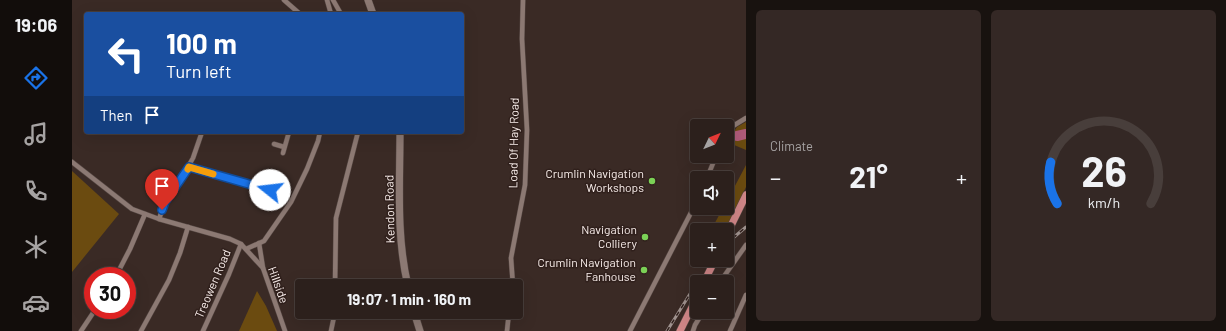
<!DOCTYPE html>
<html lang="en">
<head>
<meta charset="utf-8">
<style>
  :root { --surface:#2c201c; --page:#342825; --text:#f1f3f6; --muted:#a6a3a3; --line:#483e3b; --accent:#1a73e8 }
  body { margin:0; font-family:Barlow,sans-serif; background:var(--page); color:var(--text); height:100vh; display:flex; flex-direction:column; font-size:15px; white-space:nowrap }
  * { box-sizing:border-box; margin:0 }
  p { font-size:13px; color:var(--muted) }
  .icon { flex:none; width:22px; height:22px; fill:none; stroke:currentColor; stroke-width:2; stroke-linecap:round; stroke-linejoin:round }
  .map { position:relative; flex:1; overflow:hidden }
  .drawer { display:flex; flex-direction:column; gap:10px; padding:10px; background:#18120f; width:480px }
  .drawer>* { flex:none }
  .guide { position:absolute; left:12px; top:12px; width:380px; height:122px; border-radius:4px; box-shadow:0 4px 16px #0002,0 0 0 1px var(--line); background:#1a4fa0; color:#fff; overflow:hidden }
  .needle { width:26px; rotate:47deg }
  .fabs { position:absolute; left:618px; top:119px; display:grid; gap:8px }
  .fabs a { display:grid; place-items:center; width:44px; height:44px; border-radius:4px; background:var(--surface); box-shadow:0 4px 16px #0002,0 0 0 1px var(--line); font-size:20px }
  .speed { position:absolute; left:12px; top:267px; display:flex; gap:8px; font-size:20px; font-weight:700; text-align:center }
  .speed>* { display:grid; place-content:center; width:52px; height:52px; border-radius:50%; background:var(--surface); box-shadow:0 4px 16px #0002,0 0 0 1px var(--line); line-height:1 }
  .speed .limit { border:6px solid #d22; background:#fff; color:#111 }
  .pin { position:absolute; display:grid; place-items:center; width:34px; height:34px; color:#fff; margin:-41px -17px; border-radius:50% 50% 50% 0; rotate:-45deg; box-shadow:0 0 4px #0007 }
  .pin .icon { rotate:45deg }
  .me { position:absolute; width:44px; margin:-22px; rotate:286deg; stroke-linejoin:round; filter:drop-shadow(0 0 3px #0008) }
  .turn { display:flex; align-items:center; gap:14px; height:84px; padding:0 16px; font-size:18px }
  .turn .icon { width:52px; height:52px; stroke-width:2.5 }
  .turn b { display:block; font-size:28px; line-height:34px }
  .then { display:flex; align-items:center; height:38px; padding:0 16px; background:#0003; gap:8px; font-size:15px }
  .big { font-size:30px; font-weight:700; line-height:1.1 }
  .drawer .tile { flex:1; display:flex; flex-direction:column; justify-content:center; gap:6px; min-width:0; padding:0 14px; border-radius:6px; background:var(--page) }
  .drawer .dial { align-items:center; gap:0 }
  .dial svg { height:104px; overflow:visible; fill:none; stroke:var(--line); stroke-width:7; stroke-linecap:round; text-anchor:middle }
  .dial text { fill:var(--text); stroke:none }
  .heat { display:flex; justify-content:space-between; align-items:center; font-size:22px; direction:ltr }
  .drawer .tiles { flex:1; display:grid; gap:10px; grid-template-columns:repeat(2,1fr) }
  .trip { position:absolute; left:223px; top:279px; width:228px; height:40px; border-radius:4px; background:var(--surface); box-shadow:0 4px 16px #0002,0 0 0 1px var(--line); font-weight:700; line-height:40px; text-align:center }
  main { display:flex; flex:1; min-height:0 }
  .dock { display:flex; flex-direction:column; width:72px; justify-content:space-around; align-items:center; background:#120d0b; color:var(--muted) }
  .dock .icon { width:28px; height:28px }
  .dock .active { color:var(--accent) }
  .dock b { font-size:18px; color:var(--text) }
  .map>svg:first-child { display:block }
</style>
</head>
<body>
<main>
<nav class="dock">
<b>19:06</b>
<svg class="icon active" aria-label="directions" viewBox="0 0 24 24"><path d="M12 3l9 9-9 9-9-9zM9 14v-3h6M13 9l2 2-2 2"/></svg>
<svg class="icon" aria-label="music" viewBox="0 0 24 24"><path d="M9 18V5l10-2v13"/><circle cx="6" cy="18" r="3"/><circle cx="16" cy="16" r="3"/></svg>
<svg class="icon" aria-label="phone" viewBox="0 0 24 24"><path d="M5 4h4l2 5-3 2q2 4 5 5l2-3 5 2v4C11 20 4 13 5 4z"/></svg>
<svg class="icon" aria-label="climate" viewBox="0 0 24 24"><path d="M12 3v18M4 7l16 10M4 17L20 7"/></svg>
<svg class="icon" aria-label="car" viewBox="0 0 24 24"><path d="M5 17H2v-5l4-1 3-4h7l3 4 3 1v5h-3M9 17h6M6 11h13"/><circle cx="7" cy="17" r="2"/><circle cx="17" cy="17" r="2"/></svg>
</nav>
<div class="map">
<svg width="674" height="331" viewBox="0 0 674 331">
  <rect width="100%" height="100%" fill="#3a2a25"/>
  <g fill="#6b4b10">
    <polygon points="674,122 674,150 655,142 665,127"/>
    <polygon points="674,165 674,187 653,230 639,230 651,208 655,208 655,201"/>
    <polygon points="0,171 47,214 0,272"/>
    <polygon points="185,291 194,306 205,331 167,331"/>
  </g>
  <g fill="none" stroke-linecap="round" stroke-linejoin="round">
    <polyline stroke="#b05b7a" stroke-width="10" points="665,136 674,134"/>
    <defs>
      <g id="minor">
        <polyline points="212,0 228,14"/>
        <polyline points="255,0 259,14"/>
        <polyline points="261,0 269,14"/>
        <polyline points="655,134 661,126 674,118"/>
        <polyline points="202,144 212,147"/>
        <polyline points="211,153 217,132"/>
        <polyline points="0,162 60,209 87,219 158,239 169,244 191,268 213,331"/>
        <polyline points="117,167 212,194"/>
        <polyline points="635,178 644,156"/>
        <polyline points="87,219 93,202 109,179 121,158 130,132"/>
        <polyline points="187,243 191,268"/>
        <polyline points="174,249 192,241 219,202 235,169 246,141 248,132"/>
        <polyline points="44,276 58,249 73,214"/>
        <polyline points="648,282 674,245"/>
        <polyline points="263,286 264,218 286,132"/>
        <polyline points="441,286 439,258 453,185 455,130 450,39 451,0"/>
        <polyline points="9,331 23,310"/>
        <polyline points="69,331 97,280 108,253 116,227"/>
        <polyline points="131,331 157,274 169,244"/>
        <polyline points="259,331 263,312"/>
        <polyline points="435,331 437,312"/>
        <polyline points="558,331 625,201"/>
        <polyline points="621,331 623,325 631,312"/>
        <polyline points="658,331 674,295"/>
      </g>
      <g id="secondary">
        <polyline points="296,0 301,14"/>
        <path d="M328,132C328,183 324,236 336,286"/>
        <polyline points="342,312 348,331"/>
      </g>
      <g id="primary">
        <polyline points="655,234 674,195"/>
        <polyline points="632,282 643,260"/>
        <polyline points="608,331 625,297"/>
      </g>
    </defs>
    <use href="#minor" stroke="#554743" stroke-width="5.5"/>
    <use href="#secondary" stroke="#554743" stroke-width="8"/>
    <use href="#primary" stroke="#554743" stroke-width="8"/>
    <use href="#minor" stroke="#8c7973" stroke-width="4.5"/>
    <use href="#secondary" stroke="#8c7973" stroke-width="7"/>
    <use href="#primary" stroke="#d08687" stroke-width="7"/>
    <defs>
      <g id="rail">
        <polyline points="661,238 674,227"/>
        <polyline points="595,331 621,289"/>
      </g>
    </defs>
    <use href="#rail" stroke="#9f928e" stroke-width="3"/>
    <use href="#rail" stroke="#30201c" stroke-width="1.5" stroke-dasharray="4.5" stroke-linecap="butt"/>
  </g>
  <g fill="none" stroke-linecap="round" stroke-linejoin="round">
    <defs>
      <polyline id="route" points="90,210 93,202 117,167 198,190"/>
    </defs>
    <use href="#route" stroke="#114b97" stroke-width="10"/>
    <use href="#route" stroke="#1a73e8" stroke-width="7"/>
    <polyline stroke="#f59e0b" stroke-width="7" points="116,169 117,167 141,174"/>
  </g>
  <g fill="#7bd156" stroke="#30201c" stroke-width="1.5">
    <circle cx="580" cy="181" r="4"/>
    <circle cx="573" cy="237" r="4"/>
    <circle cx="572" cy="270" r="4"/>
  </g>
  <g text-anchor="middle" stroke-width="3" stroke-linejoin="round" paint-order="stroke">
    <g font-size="12" fill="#f8edea" stroke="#30201c">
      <text transform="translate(442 143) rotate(-89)" y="4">Load Of Hay Road</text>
      <text transform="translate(318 209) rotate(-91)" y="4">Kendon Road</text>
      <text transform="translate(141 284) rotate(-67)" y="4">Treowen Road</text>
      <text transform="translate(206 285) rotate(70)" y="4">Hillside</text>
    </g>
    <g font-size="12" fill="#f8edea" stroke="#30201c" text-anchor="end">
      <text x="572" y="178">Crumlin Navigation<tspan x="572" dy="14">Workshops</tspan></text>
      <text x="565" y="234">Navigation<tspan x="565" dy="14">Colliery</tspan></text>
      <text x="564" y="267">Crumlin Navigation<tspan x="564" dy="14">Fanhouse</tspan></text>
    </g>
  </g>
</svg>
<div class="fabs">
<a><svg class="needle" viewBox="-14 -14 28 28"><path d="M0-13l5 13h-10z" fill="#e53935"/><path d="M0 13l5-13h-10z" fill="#a6a3a3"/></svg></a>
<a><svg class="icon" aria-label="sound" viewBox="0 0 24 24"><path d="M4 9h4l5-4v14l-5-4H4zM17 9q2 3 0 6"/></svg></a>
<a>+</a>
<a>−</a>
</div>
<div class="speed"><div class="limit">30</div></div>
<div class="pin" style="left:90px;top:210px;background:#d93025"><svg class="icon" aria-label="arrive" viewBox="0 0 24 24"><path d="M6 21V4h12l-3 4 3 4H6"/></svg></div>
<svg class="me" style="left:198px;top:190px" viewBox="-20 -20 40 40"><circle r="19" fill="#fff"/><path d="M0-13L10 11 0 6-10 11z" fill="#1a73e8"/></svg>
<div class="trip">19:07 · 1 min · 160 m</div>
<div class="guide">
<div class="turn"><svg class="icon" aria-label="left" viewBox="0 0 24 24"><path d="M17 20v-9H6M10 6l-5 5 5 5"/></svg><div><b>100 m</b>Turn left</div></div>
<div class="then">Then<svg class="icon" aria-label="arrive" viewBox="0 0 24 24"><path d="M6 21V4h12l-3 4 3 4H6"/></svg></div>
</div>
</div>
<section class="drawer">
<div class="tiles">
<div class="tile"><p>Climate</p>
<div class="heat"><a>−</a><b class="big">21°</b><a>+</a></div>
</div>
<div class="tile dial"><svg viewBox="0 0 100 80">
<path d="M14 69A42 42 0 1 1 86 69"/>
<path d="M14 69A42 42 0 0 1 9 37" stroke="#1a73e8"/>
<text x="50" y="56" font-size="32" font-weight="700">26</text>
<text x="50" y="72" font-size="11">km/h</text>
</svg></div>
</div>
</section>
</main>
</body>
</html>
